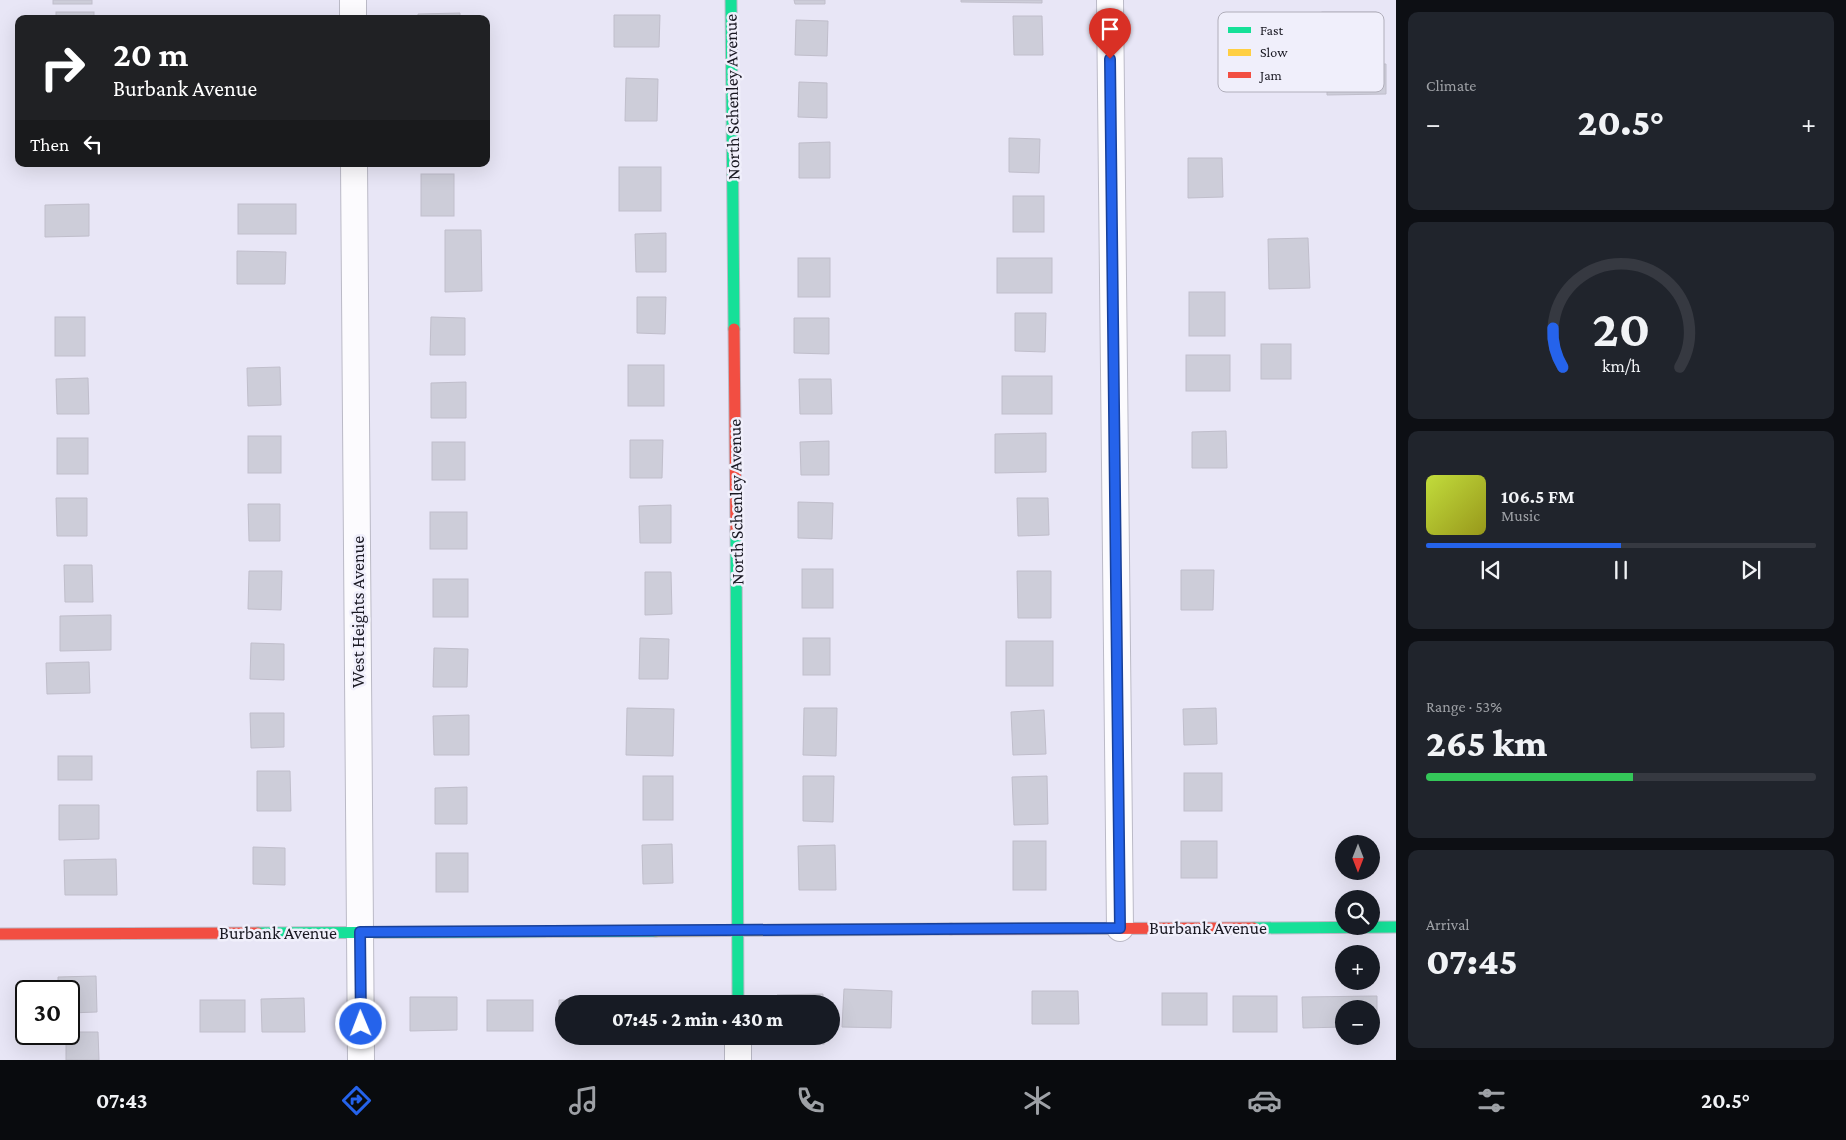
<!DOCTYPE html>
<html lang="en">
<head>
<meta charset="utf-8">
<style>
  :root { --surface:#171b24; --page:#20242c; --text:#f1f3f6; --muted:#9ea1a6; --line:#363941; --accent:#2563eb }
  body { margin:0; font-family:"Crimson Pro",serif; background:var(--page); color:var(--text); height:100vh; display:flex; flex-direction:column; font-size:19px; white-space:nowrap }
  * { box-sizing:border-box; margin:0 }
  p { font-size:16px; color:var(--muted) }
  .icon { flex:none; width:28px; height:28px; fill:none; stroke:currentColor; stroke-width:2; stroke-linecap:round; stroke-linejoin:round }
  .map { position:relative; flex:1; overflow:hidden }
  .side { display:flex; flex-direction:column; gap:12px; padding:12px; background:#0d0f14; width:450px }
  .side>* { flex:none }
  .guide { position:absolute; left:15px; top:15px; width:475px; height:152px; border-radius:10px; box-shadow:0 5px 20px #0002; background:#202124; color:#fff; overflow:hidden }
  .needle { width:32px; rotate:180deg }
  .buttons { position:absolute; left:1335px; top:835px; display:grid; gap:10px }
  .buttons a { display:grid; place-items:center; width:45px; height:45px; border-radius:50%; background:var(--surface); box-shadow:0 5px 20px #0002; font-size:25px }
  .speed { position:absolute; left:15px; top:980px; display:flex; gap:10px; font-size:25px; font-weight:700; text-align:center }
  .speed>* { display:grid; place-content:center; width:65px; height:65px; border-radius:50%; background:var(--surface); box-shadow:0 5px 20px #0002; line-height:1 }
  .speed .limit { border:2px solid #111; border-radius:8px; background:#fff; color:#111 }
  .pin { position:absolute; display:grid; place-items:center; width:42px; height:42px; color:#fff; margin:-51px -21px; border-radius:50% 50% 50% 0; rotate:-45deg; box-shadow:0 0 5px #0007 }
  .pin .icon { rotate:45deg }
  .me { position:absolute; width:55px; margin:-28px; rotate:359deg; stroke-linejoin:round; filter:drop-shadow(0 0 4px #0008) }
  .turn { display:flex; align-items:center; gap:18px; height:105px; padding:0 15px; font-size:22px }
  .turn .icon { width:65px; height:65px; stroke-width:2.5 }
  .turn b { display:block; font-size:35px; line-height:42px }
  .then { display:flex; align-items:center; height:48px; padding:0 15px; background:#0003; gap:10px; font-size:19px }
  .big { font-size:38px; font-weight:800; line-height:1.1 }
  .side .tile { flex:1; display:flex; flex-direction:column; justify-content:center; gap:8px; min-width:0; padding:0 18px; border-radius:10px; background:var(--page) }
  .side .dial { align-items:center; gap:0 }
  .dial svg { height:130px; overflow:visible; fill:none; stroke:var(--line); stroke-width:7; stroke-linecap:round; text-anchor:middle }
  .dial text { fill:var(--text); stroke:none }
  .song { display:flex; align-items:center; gap:15px }
  .cover { width:60px; height:60px; border-radius:8px; background:linear-gradient(135deg,hsl(70 70% 55%),hsl(60 70% 35%)) }
  .played { height:5px; border-radius:2px; background:linear-gradient(90deg,var(--accent) 50%,var(--line) 50%) }
  .keys { display:flex; justify-content:space-around; direction:ltr }
  .heat { display:flex; justify-content:space-between; align-items:center; font-size:28px; direction:ltr }
  .charge { height:8px; border-radius:4px; background:linear-gradient(90deg,#34c759 53%,var(--line) 0) }
  .trip { position:absolute; left:555px; top:995px; width:285px; height:50px; border-radius:25px; background:var(--surface); box-shadow:0 5px 20px #0002; font-weight:800; line-height:50px; text-align:center }
  .dock { display:flex; height:80px; justify-content:space-around; align-items:center; background:#090b0e; color:var(--muted) }
  .dock .icon { width:35px; height:35px }
  .dock .current { color:var(--accent) }
  .dock b { font-size:22px; color:var(--text) }
  main { display:flex; flex:1; min-height:0 }
  .map>svg:first-child { display:block }
</style>
</head>
<body>
<main>
<div class="map">
<svg width="1396" height="1060" viewBox="0 0 1396 1060">
  <rect width="100%" height="100%" fill="#e8e6f6"/>
  <g fill="#cdcdd9" stroke="#c0becb">
    <rect x="53" y="0" width="39" height="4"/>
    <polygon points="794,0 825,0 825,4 795,4"/>
    <polygon points="961,0 1042,0 1042,3 961,2"/>
    <rect x="56" y="12" width="38" height="7"/>
    <rect x="1322" y="12" width="54" height="33"/>
    <polygon points="460,13 460,19 418,19 418,14"/>
    <polygon points="614,15 660,15 659,47 614,47"/>
    <polygon points="1013,16 1042,16 1043,55 1014,55"/>
    <polygon points="796,20 828,21 827,56 795,55"/>
    <polygon points="1327,64 1386,64 1386,94 1327,95"/>
    <polygon points="626,78 658,79 657,121 625,121"/>
    <polygon points="799,82 827,83 827,118 798,117"/>
    <polygon points="1009,138 1040,139 1039,173 1009,172"/>
    <polygon points="830,142 830,178 799,178 799,143"/>
    <polygon points="1188,158 1222,158 1223,197 1188,198"/>
    <rect x="619" y="167" width="42" height="44"/>
    <rect x="421" y="174" width="33" height="42"/>
    <rect x="1013" y="196" width="31" height="36"/>
    <polygon points="89,204 89,236 45,237 45,205"/>
    <rect x="238" y="204" width="58" height="30"/>
    <polygon points="445,230 481,230 482,291 445,292"/>
    <polygon points="666,233 666,272 636,272 635,234"/>
    <polygon points="1308,238 1310,288 1269,289 1268,239"/>
    <polygon points="237,251 286,252 285,284 237,284"/>
    <rect x="798" y="258" width="32" height="39"/>
    <rect x="997" y="258" width="55" height="35"/>
    <rect x="1189" y="292" width="36" height="44"/>
    <polygon points="637,297 666,297 665,334 637,333"/>
    <polygon points="1015,313 1046,313 1045,352 1015,351"/>
    <rect x="55" y="317" width="30" height="39"/>
    <polygon points="431,317 465,318 465,355 430,355"/>
    <polygon points="794,318 829,318 829,354 794,353"/>
    <rect x="1261" y="344" width="30" height="35"/>
    <rect x="1186" y="355" width="44" height="36"/>
    <rect x="628" y="365" width="36" height="41"/>
    <polygon points="280,367 281,405 248,406 247,368"/>
    <rect x="1002" y="376" width="50" height="38"/>
    <polygon points="88,378 89,414 57,414 56,379"/>
    <polygon points="799,379 831,379 832,414 800,414"/>
    <polygon points="466,382 466,418 431,418 431,383"/>
    <polygon points="1226,431 1227,468 1192,468 1192,432"/>
    <polygon points="1046,433 1046,472 995,473 995,434"/>
    <rect x="248" y="436" width="33" height="37"/>
    <rect x="57" y="438" width="31" height="36"/>
    <polygon points="630,440 663,440 662,478 630,478"/>
    <polygon points="829,441 829,475 801,475 800,442"/>
    <rect x="432" y="442" width="33" height="38"/>
    <polygon points="56,498 87,498 87,536 57,536"/>
    <polygon points="1017,498 1048,498 1049,535 1018,536"/>
    <polygon points="798,502 833,503 832,539 798,538"/>
    <polygon points="248,504 280,504 280,541 249,541"/>
    <polygon points="671,505 671,543 640,543 639,506"/>
    <rect x="430" y="512" width="37" height="37"/>
    <polygon points="64,565 92,565 93,602 65,602"/>
    <rect x="802" y="569" width="31" height="39"/>
    <polygon points="1181,570 1214,570 1213,610 1181,610"/>
    <polygon points="249,571 282,571 281,610 248,609"/>
    <polygon points="1017,571 1051,571 1051,618 1018,618"/>
    <polygon points="645,572 671,572 672,614 645,615"/>
    <rect x="433" y="579" width="35" height="38"/>
    <polygon points="111,615 111,650 60,651 60,616"/>
    <polygon points="640,638 669,639 668,679 639,679"/>
    <rect x="803" y="638" width="27" height="37"/>
    <rect x="1006" y="641" width="47" height="45"/>
    <polygon points="251,643 284,644 284,680 250,679"/>
    <polygon points="434,648 468,649 467,687 433,687"/>
    <polygon points="89,662 90,693 47,694 46,663"/>
    <polygon points="627,708 674,709 673,756 626,755"/>
    <polygon points="804,708 837,708 836,756 803,755"/>
    <polygon points="1216,708 1217,744 1184,745 1183,709"/>
    <polygon points="1044,710 1046,754 1013,755 1011,712"/>
    <polygon points="250,713 284,713 284,747 251,748"/>
    <polygon points="469,715 469,755 434,755 433,716"/>
    <rect x="58" y="756" width="34" height="24"/>
    <polygon points="257,771 290,771 291,811 257,811"/>
    <rect x="1184" y="773" width="38" height="38"/>
    <rect x="643" y="776" width="30" height="44"/>
    <polygon points="803,776 834,776 833,822 803,821"/>
    <polygon points="1047,776 1048,824 1014,825 1012,777"/>
    <polygon points="467,787 467,824 435,824 435,788"/>
    <polygon points="59,805 99,805 99,839 59,840"/>
    <rect x="1013" y="841" width="33" height="49"/>
    <rect x="1181" y="841" width="36" height="37"/>
    <polygon points="672,844 673,883 643,884 642,845"/>
    <polygon points="835,845 836,890 799,890 798,846"/>
    <polygon points="253,847 285,848 285,885 253,884"/>
    <rect x="436" y="853" width="32" height="39"/>
    <polygon points="116,859 117,895 65,895 64,860"/>
    <polygon points="96,976 97,1012 69,1013 69,991 58,991 58,977"/>
    <polygon points="844,989 892,991 891,1028 842,1027"/>
    <polygon points="1032,991 1078,991 1079,1024 1032,1024"/>
    <rect x="1162" y="993" width="45" height="32"/>
    <polygon points="823,994 823,1004 777,1004 777,995"/>
    <rect x="1233" y="996" width="44" height="36"/>
    <polygon points="1377,996 1377,1027 1371,1027 1371,1009 1344,1009 1344,1027 1303,1028 1302,997"/>
    <polygon points="410,997 457,997 457,1030 410,1031"/>
    <polygon points="304,998 305,1032 262,1032 261,999"/>
    <rect x="200" y="1000" width="45" height="32"/>
    <rect x="487" y="1000" width="46" height="31"/>
    <polygon points="559,1000 604,1001 604,1004 564,1004 564,1030 559,1030"/>
    <polygon points="696,1001 696,1004 626,1004 626,1002"/>
    <polygon points="69,1032 98,1032 99,1060 66,1060 66,1034"/>
    <rect x="777" y="1036" width="47" height="8"/>
  </g>
  <g fill="none" stroke-linecap="round" stroke-linejoin="round">
    <defs>
      <g id="street">
        <polyline points="353,0 353,19"/>
        <polyline points="1110,0 1120,928"/>
        <polyline points="354,164 361,1060"/>
        <polyline points="738,1036 738,1060"/>
      </g>
      <g id="fast">
        <polyline points="731,0 734,329"/>
        <polyline points="736,531 738,1004"/>
        <polyline points="1254,928 1396,927"/>
        <polyline points="258,933 656,931"/>
      </g>
      <polyline id="slow" points="656,931 951,929"/>
      <g id="jam">
        <polyline points="734,329 736,531"/>
        <polyline points="951,929 1254,928"/>
        <polyline points="0,934 258,933"/>
      </g>
    </defs>
    <use href="#street" stroke="#bbbac7" stroke-width="28"/>
    <use href="#fast" stroke="#bbbac7" stroke-width="13"/>
    <use href="#slow" stroke="#bbbac7" stroke-width="13"/>
    <use href="#jam" stroke="#bbbac7" stroke-width="13"/>
    <use href="#street" stroke="#fcfbfe" stroke-width="26"/>
    <use href="#fast" stroke="#16e098" stroke-width="11"/>
    <use href="#slow" stroke="#ffcf43" stroke-width="11"/>
    <use href="#jam" stroke="#f24e42" stroke-width="11"/>
  </g>
  <g fill="none" stroke-linecap="round" stroke-linejoin="round">
    <defs>
      <polyline id="route" points="361,1024 360,932 1120,928 1110,59"/>
    </defs>
    <use href="#route" stroke="#184099" stroke-width="12"/>
    <use href="#route" stroke="#2563eb" stroke-width="9"/>
  </g>
  <g text-anchor="middle" stroke-width="5" stroke-linejoin="round" paint-order="stroke">
    <g font-size="18" fill="#191822" stroke="#f0effb">
      <text transform="translate(732 97) rotate(-91)" y="6">North Schenley Avenue</text>
      <text transform="translate(736 502) rotate(-91)" y="6">North Schenley Avenue</text>
      <text transform="translate(358 612) rotate(-90)" y="6">West Heights Avenue</text>
      <text x="1208" y="934">Burbank Avenue</text>
      <text x="278" y="939">Burbank Avenue</text>
    </g>
  </g>
  <rect x="1218" y="12" width="166" height="80" rx="8" fill="#f0effb" stroke="#b0aeba" stroke-width="1"/>
  <rect x="1228" y="27" width="23" height="6" fill="#16e098"/>
  <rect x="1228" y="49" width="23" height="7" fill="#ffcf43"/>
  <rect x="1228" y="72" width="23" height="6" fill="#f24e42"/>
  <g font-size="14" fill="#191822">
    <text x="1260" y="35">Fast</text>
    <text x="1260" y="57">Slow</text>
    <text x="1260" y="80">Jam</text>
  </g>
</svg>
<div class="buttons">
<a><svg class="needle" viewBox="-14 -14 28 28"><path d="M0-13l5 13h-10z" fill="#e53935"/><path d="M0 13l5-13h-10z" fill="#9ea1a6"/></svg></a>
<a><svg class="icon" aria-label="search" viewBox="0 0 24 24"><circle cx="10" cy="10" r="6"/><path d="M15 15l6 6"/></svg></a>
<a>+</a>
<a>−</a>
</div>
<div class="speed"><div class="limit">30</div></div>
<div class="pin" style="left:1110px;top:59px;background:#d93025"><svg class="icon" aria-label="arrive" viewBox="0 0 24 24"><path d="M6 21V4h12l-3 4 3 4H6"/></svg></div>
<svg class="me" style="left:361px;top:1024px" viewBox="-20 -20 40 40"><circle r="17" fill="#2563eb" stroke="#fff" stroke-width="3"/><path d="M0-11L8 9 0 5-8 9z" fill="#fff"/></svg>
<div class="trip">07:45 · 2 min · 430 m</div>
<div class="guide">
<div class="turn"><svg class="icon" aria-label="right" viewBox="0 0 24 24"><path d="M7 20v-9h11M14 6l5 5-5 5"/></svg><div><b>20 m</b>Burbank Avenue</div></div>
<div class="then">Then<svg class="icon" aria-label="left" viewBox="0 0 24 24"><path d="M17 20v-9H6M10 6l-5 5 5 5"/></svg></div>
</div>
</div>
<section class="side">
<div class="tile"><p>Climate</p>
<div class="heat"><a>−</a><b class="big">20.5°</b><a>+</a></div>
</div>
<div class="tile dial"><svg viewBox="0 0 100 80">
<path d="M14 69A42 42 0 1 1 86 69"/>
<path d="M14 69A42 42 0 0 1 8 45" stroke="#2563eb"/>
<text x="50" y="56" font-size="32" font-weight="700">20</text>
<text x="50" y="72" font-size="11">km/h</text>
</svg></div>
<div class="tile">
<div class="song"><i class="cover"></i><div><b>106.5 FM</b><p>Music</p></div></div>
<div class="played"></div>
<div class="keys"><svg class="icon" aria-label="previous" viewBox="0 0 24 24"><path d="M18 5L8 12l10 7zM5 5v14"/></svg><svg class="icon" aria-label="pause" viewBox="0 0 24 24"><path d="M8 5v14M16 5v14"/></svg><svg class="icon" aria-label="next" viewBox="0 0 24 24"><path d="M6 5l10 7-10 7zM19 5v14"/></svg></div>
</div>
<div class="tile"><p>Range · 53%</p><b class="big">265 km</b><div class="charge"></div></div>
<div class="tile"><p>Arrival</p><b class="big">07:45</b></div>
</section>
</main>
<nav class="dock">
<b>07:43</b>
<svg class="icon current" aria-label="directions" viewBox="0 0 24 24"><path d="M12 3l9 9-9 9-9-9zM9 14v-3h6M13 9l2 2-2 2"/></svg>
<svg class="icon" aria-label="music" viewBox="0 0 24 24"><path d="M9 18V5l10-2v13"/><circle cx="6" cy="18" r="3"/><circle cx="16" cy="16" r="3"/></svg>
<svg class="icon" aria-label="phone" viewBox="0 0 24 24"><path d="M5 4h4l2 5-3 2q2 4 5 5l2-3 5 2v4C11 20 4 13 5 4z"/></svg>
<svg class="icon" aria-label="climate" viewBox="0 0 24 24"><path d="M12 3v18M4 7l16 10M4 17L20 7"/></svg>
<svg class="icon" aria-label="car" viewBox="0 0 24 24"><path d="M5 17H2v-5l4-1 3-4h7l3 4 3 1v5h-3M9 17h6M6 11h13"/><circle cx="7" cy="17" r="2"/><circle cx="17" cy="17" r="2"/></svg>
<svg class="icon" aria-label="filters" viewBox="0 0 24 24"><path d="M4 7h16M4 17h16"/><circle cx="9" cy="7" r="2"/><circle cx="15" cy="17" r="2"/></svg>
<b>20.5°</b>
</nav>
</body>
</html>
